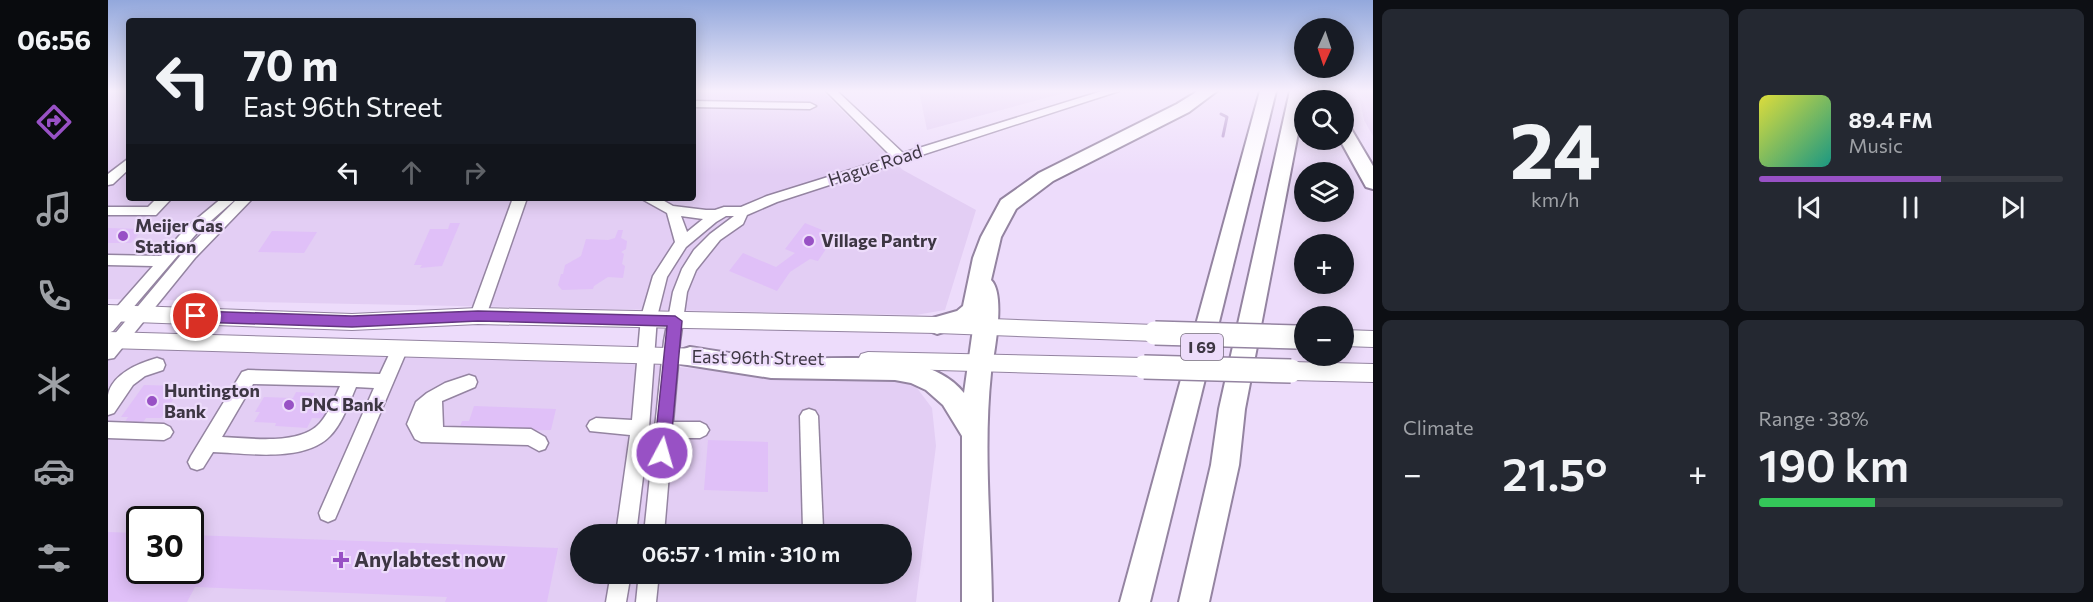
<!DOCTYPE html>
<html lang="en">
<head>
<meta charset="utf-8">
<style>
  :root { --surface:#171b24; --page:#242831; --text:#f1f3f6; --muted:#9ea1a6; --line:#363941; --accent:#9851c5 }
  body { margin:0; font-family:Commissioner,sans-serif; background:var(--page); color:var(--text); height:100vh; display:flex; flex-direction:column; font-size:22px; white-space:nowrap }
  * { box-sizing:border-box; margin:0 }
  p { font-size:20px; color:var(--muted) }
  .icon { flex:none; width:33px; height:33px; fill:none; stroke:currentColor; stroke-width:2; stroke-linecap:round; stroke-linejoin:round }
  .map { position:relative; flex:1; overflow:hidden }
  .drawer { display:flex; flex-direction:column; gap:9px; padding:9px; background:#0d0f14; width:720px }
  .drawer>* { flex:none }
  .hud { position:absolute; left:18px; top:18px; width:570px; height:183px; border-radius:6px; box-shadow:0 3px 15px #0003; background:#171b24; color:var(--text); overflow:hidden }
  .needle { width:39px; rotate:183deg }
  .controls { position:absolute; left:1186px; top:18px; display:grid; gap:12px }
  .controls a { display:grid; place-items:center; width:60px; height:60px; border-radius:50%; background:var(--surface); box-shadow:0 3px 15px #0003; font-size:30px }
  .speed { position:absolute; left:18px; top:506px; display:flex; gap:12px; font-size:30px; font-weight:700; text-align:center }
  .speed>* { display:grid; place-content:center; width:78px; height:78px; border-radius:50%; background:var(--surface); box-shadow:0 3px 15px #0003; line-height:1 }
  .speed .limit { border:3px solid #111; border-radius:9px; background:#fff; color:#111 }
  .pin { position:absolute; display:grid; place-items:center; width:51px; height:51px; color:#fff; margin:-26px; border:3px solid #fff; border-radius:50%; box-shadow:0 2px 6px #0007 }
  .me { position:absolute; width:66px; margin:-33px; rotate:6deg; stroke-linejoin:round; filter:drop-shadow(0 0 4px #0008) }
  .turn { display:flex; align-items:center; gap:21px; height:126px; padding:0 18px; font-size:27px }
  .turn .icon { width:78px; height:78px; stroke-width:2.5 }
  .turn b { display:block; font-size:42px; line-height:51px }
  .lanes { display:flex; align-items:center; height:57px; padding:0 18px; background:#0003; justify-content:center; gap:30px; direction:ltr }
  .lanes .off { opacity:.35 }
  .big { font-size:45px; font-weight:600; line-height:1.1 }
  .drawer .tile { flex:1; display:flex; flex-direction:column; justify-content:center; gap:9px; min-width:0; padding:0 21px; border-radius:9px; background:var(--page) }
  .drawer .dial { align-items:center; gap:0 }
  .dial b { font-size:78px; line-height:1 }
  .song { display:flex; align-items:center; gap:18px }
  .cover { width:72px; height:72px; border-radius:9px; background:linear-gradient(135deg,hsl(60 70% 55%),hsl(170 70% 35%)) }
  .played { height:6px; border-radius:3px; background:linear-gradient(90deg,var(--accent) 60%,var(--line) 60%) }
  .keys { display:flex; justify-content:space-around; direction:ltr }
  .heat { display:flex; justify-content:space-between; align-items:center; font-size:33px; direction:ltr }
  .charge { height:9px; border-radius:4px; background:linear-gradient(90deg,#34c759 38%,var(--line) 0) }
  .drawer .tiles { flex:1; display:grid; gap:9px; grid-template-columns:repeat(2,1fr) }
  .trip { position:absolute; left:462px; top:524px; width:342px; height:60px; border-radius:30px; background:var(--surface); box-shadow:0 3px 15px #0003; font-weight:600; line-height:60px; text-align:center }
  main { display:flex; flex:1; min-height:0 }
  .menu { display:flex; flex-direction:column; width:108px; justify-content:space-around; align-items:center; background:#090b0e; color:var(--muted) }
  .menu .icon { width:42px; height:42px }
  .menu .selected { color:var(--accent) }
  .menu b { font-size:27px; color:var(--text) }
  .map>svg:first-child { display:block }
</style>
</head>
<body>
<main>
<nav class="menu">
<b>06:56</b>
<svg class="icon selected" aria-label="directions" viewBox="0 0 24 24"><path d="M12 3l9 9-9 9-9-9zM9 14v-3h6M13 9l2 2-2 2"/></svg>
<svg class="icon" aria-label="music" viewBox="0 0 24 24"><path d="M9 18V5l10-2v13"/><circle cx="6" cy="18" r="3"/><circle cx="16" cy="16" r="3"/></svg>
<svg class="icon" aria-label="phone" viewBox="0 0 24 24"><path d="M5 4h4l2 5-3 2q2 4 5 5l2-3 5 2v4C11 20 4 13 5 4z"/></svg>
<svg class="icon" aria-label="climate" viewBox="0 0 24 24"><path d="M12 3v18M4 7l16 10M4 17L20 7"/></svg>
<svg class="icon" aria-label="car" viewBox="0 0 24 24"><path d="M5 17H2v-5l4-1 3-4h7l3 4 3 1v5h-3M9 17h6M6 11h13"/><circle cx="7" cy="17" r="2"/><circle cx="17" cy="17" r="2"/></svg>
<svg class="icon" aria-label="filters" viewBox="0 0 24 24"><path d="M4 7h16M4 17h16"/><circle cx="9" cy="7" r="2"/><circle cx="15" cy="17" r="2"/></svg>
</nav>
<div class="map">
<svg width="1265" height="602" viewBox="0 0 1265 602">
  <rect width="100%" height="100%" fill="#eddcfb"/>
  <g fill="#e3cef4" fill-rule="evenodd">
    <polygon points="0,91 21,91 21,198 585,198 585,91 714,91 795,170 868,210 837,310 808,315 0,299"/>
    <polygon points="811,91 964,91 819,130"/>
    <polygon points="1250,91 1265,91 1265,136 1256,120"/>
    <path d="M0,347L527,363L705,380H779L806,384L824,408L828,446L808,602H0ZM32,519H82V570H32ZM472,534H794V573H472Z"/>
  </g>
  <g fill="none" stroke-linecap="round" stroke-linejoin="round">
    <polyline stroke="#b496cb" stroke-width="3" points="1113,114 1119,117 1115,136"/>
  </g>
  <g fill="#e0c0f8">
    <polygon points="342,223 352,223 334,266 312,268 314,265 306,265 322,229 340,229"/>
    <polygon points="697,223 719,232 714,239 722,243 710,261 702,259 682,272 669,291 621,271 635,253 668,267 687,253 677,249"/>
    <polygon points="0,228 35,229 23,243 0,243"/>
    <polygon points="510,230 515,230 513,238 519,241 518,249 513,252 516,254 514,264 517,266 515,278 500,277 486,286 485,289 454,290 450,285 453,274 455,274 457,265 473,256 478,239 500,240 507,238"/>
    <polygon points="164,231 209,232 196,253 150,252"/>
    <polygon points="36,385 74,386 53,418 38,418 27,434 9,434 20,417 13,417"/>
    <polygon points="188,392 207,393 204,398 242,400 232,419 204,418 199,428 167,426 168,423 146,422 152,412 147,412 156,397 185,398"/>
    <polygon points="366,406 448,409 443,430 350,432 354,421 361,421"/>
    <polygon points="600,440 660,442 660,492 596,490"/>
    <polygon points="0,532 32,533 32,570 82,570 82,535 450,548 439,602 337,602 339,597 87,587 79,602 28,602 0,601"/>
  </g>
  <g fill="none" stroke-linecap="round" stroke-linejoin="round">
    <defs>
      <g id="minor">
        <path d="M718,91H729L795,153L994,91H1011L669,202L639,215L635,224L612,240L588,270L579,292L572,341L565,422H592L598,425L601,430L598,435L592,438H564L556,534H536L556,341L565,292L574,269L586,250L602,234L626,216H618L608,222L578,247L559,277L549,317L541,428L528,534H508L522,435L482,431L479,426L482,421L488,418L524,420L533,317L545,276L567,242L559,213L532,198H551L565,206L598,210H607L616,207H633L659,196L784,157ZM573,216L595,219L579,232Z"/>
        <polygon points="585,101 702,103 708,106 702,109 585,107"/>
        <polygon points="21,158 21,169 5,184 0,185 0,174"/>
        <polygon points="49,198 64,198 48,215 0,215 0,207 40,207"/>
        <polygon points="114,198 129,198 89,233 5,331 0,333 0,317 45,266 0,265 0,255 53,256 79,227"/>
        <polygon points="130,198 145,198 87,258 6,358 0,359 0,342 77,250"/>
        <polygon points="405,198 419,198 378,316 375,320 365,320 362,316"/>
        <path d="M292,342L298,344L300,348L227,519L220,522L213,519L211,513L266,388L248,387C241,403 234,424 222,436C196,463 138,453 105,452L95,468L89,470L83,468L80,462L83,456L134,372L140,370L272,374L286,344ZM145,384L232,386C226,399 221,413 212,423C192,446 141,438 114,437Z"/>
        <path d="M49,358L55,360L57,365L55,370L37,376L25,385L6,413L0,415C0,409 0,401 0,395C4,374 31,363 49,358Z"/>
        <polygon points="361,375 367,377 369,382 367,387 334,401 335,427 423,429 437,437 440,443 437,449 431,451 420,445 313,442 307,439 299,424 308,402 319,393 337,383"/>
        <polygon points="701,409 707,411 710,416 715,529 712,534 698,534 695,529 692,416 695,411"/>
        <polygon points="0,422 56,424 62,427 65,432 62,437 56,440 0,438"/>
        <polygon points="503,573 523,573 518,602 498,602"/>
        <polygon points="531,573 551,573 548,602 528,602"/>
      </g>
      <g id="major">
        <polygon points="0,305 244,314 370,308 829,317 1047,325 1054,327 1057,333 1054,339 1047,341 829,333 370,324 244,330 0,321"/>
        <polygon points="1236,330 1265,331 1265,347 1236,346"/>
        <polygon points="0,332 595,349 602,351 605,357 602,363 595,365 0,348"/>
        <polygon points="760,352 1036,358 1043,361 1047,367 1043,373 1036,376 760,368 753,366 750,360 753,354"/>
        <polygon points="1183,362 1265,364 1265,382 1183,380 1176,377 1172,371 1176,365"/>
      </g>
      <g id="highway">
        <path d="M1090,91H1109L1081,112L945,181L908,209L893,237L883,280C898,294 886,353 883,373C875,448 883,526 884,602H854V436L835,405L818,390L803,383L787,380L663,378L573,364L570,357L573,350L582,347C609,351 637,356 664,358C719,362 818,344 856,393L866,322L829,334L821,331L817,325L821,319L849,311L855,306L865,258L873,237L893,200L931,173L1069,104Z"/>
        <polygon points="1152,91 1168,91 1042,602 1012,602"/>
        <polygon points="1182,91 1198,91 1137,409 1131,465 1101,602 1071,602 1103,465 1111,409"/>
        <polygon points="1214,91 1230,91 1232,100 1216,100"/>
        <polygon points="1236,126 1242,127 1265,166 1265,189 1258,187 1232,140 1236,140"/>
      </g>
    </defs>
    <use href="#minor" stroke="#9484a1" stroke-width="3"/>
    <use href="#major" stroke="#9484a1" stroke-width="2"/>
    <use href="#highway" stroke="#9484a1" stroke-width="4"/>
    <use href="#minor" fill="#fff" fill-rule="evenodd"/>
    <use href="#major" fill="#fff" fill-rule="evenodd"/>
    <use href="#highway" fill="#fff" fill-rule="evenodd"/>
    <defs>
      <g id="major-bridge">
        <polyline points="1047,333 1189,337"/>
        <polyline points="1036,367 1183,371"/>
      </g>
    </defs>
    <use href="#major-bridge" stroke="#9484a1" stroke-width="26" stroke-linecap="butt"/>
    <use href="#major-bridge" stroke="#fff" stroke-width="23"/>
  </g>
  <linearGradient id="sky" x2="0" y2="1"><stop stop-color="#93a8dc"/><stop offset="0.52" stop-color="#f7effd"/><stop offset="1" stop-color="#f7effd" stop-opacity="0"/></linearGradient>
  <rect width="1265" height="175" fill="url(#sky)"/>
  <polygon fill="#9851c5" stroke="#633580" stroke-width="1.5" points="88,311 244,316 370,311 567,316 574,321 562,453 560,458 554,461 548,458 546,453 559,326 370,321 244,327 88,322 81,316"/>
  <g fill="#9851c5" stroke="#eddcfb" stroke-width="2">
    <circle cx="15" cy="236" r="6"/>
    <circle cx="701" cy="241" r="6"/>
    <circle cx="44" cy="401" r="6"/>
    <circle cx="181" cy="405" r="6"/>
    <path d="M230 551h6v6h6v6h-6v6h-6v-6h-6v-6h6z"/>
  </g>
  <g text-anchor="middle" stroke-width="4.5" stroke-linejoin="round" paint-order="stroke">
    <rect fill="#eddcfb" stroke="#72687a" stroke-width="1.5" x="1073" y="334" width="42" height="26" rx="4.5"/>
    <g font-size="16" font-weight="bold" fill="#3d3643">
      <text x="1094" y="353">I 69</text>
    </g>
    <g font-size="18" fill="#3d3643" stroke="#eddcfb">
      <text transform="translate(767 166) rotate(-18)" y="6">Hague Road</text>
      <text transform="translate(650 358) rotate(1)" y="6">East 96th Street</text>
    </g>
    <g font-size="18" font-weight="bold" fill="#3d3643" stroke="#eddcfb" text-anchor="start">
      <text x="27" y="232">Meijer Gas<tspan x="27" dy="21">Station</tspan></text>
      <text x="713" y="247">Village Pantry</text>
      <text x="56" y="397">Huntington<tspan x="56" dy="21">Bank</tspan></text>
      <text x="193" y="411">PNC Bank</text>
    </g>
    <g font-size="21" font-weight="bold" fill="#3d3643" stroke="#eddcfb" text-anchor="start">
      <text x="246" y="567">Anylabtest now</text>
    </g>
  </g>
</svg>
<div class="controls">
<a><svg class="needle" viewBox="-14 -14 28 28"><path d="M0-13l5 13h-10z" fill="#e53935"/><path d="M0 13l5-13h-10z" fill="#9ea1a6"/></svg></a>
<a><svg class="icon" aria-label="search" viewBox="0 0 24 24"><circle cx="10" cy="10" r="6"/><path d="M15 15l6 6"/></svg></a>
<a><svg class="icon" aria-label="layers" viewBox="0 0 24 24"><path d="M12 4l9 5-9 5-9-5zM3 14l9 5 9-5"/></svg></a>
<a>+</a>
<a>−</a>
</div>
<div class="speed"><div class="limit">30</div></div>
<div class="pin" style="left:88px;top:316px;background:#d93025"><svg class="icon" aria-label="arrive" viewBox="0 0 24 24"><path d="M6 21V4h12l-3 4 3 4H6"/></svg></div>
<svg class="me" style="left:554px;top:453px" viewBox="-20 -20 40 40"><circle r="17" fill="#9851c5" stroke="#fff" stroke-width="3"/><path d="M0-11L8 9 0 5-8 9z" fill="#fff"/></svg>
<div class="trip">06:57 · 1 min · 310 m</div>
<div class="hud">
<div class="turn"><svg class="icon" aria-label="left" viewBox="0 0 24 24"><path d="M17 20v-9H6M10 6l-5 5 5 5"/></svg><div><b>70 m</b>East 96th Street</div></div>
<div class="lanes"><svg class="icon" aria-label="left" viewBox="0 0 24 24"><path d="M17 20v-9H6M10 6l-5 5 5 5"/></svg><svg class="icon off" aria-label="ahead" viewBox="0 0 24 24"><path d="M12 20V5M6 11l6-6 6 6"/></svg><svg class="icon off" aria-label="right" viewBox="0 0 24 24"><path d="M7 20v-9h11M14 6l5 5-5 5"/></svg></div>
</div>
</div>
<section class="drawer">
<div class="tiles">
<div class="tile dial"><b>24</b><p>km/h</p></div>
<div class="tile">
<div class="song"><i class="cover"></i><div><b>89.4 FM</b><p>Music</p></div></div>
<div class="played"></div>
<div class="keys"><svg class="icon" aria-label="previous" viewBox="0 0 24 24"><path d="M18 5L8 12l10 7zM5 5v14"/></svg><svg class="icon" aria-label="pause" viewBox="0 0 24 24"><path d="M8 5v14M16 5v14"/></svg><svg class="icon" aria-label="next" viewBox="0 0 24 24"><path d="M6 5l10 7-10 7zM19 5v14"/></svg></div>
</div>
<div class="tile"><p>Climate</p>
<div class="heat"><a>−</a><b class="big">21.5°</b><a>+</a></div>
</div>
<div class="tile"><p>Range · 38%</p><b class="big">190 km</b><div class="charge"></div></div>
</div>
</section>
</main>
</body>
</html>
